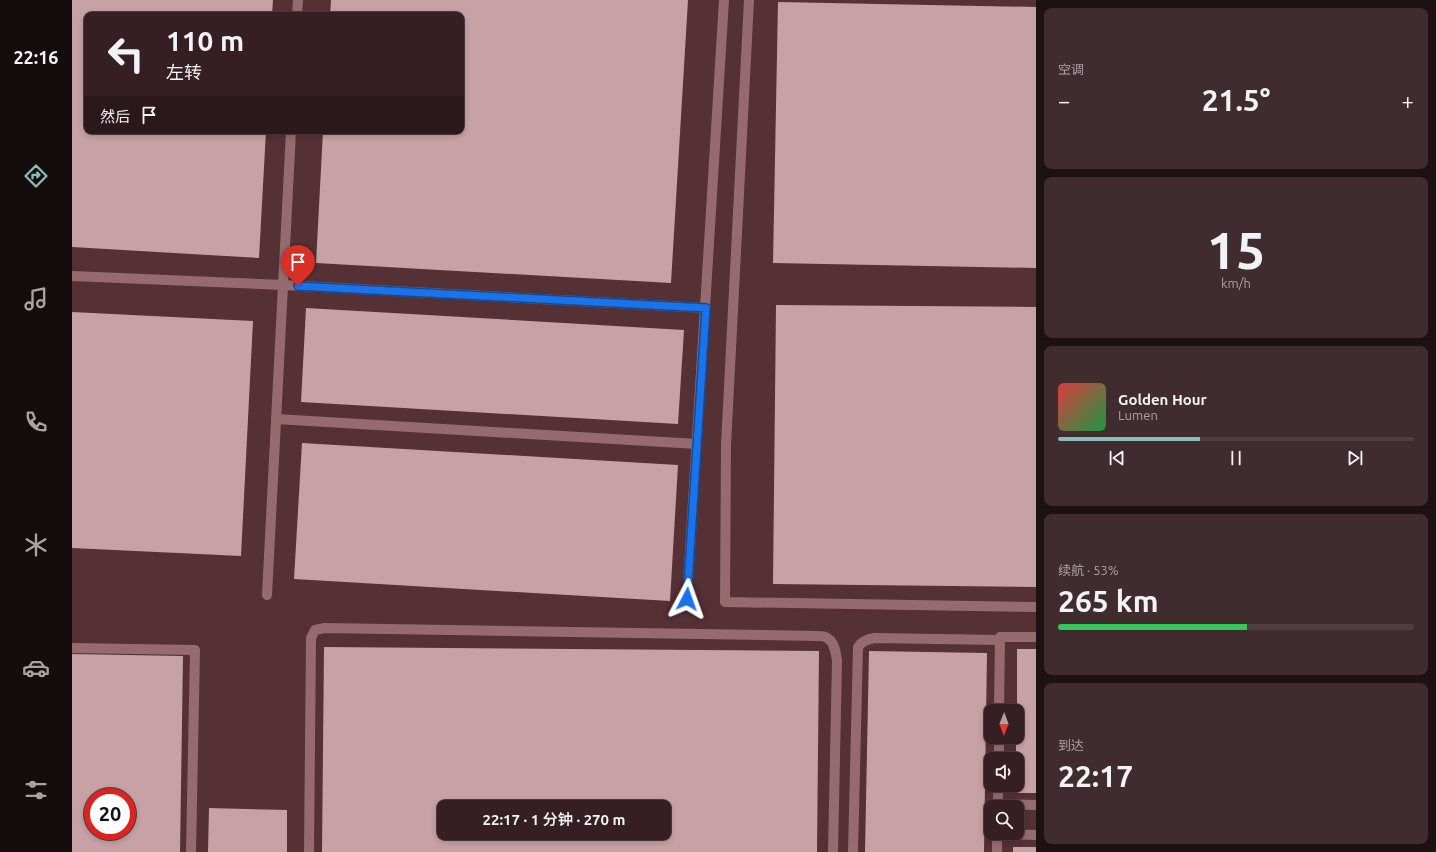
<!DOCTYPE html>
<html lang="zh">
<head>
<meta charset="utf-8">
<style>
  :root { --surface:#351f22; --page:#402c2f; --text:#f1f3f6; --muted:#aaa2a5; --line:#4f3d40; --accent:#8bbbb9 }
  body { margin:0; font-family:Ubuntu,"Noto Sans SC",sans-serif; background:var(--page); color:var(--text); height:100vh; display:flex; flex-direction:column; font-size:15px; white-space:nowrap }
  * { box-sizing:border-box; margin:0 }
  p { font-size:13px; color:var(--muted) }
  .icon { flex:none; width:22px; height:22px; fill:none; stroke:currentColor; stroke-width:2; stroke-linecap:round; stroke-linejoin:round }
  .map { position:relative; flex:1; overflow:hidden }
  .drawer { display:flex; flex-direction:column; gap:8px; padding:8px; background:#1d1113; width:400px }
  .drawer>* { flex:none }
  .hud { position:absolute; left:12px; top:12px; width:380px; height:122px; border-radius:8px; box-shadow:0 2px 6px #0003,0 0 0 1px var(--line); background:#351f22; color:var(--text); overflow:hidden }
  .needle { width:26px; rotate:181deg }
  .buttons { position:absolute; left:912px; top:704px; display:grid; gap:8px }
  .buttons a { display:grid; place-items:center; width:40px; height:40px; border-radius:8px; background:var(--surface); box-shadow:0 2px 6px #0003,0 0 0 1px var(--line); font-size:20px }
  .speed { position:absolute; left:12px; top:788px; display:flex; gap:8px; font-size:20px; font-weight:700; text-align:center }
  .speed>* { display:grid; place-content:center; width:52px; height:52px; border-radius:50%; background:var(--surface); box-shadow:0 2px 6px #0003,0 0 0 1px var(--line); line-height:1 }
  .speed .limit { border:6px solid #d22; background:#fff; color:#111 }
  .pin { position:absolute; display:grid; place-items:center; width:34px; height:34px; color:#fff; margin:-41px -17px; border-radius:50% 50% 50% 0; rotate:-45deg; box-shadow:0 0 4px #0007 }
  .pin .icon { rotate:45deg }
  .me { position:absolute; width:44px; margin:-22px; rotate:4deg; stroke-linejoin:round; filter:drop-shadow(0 0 3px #0008) }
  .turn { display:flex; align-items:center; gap:14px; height:84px; padding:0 16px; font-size:18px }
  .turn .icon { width:52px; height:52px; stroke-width:2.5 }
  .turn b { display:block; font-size:28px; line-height:34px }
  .then { display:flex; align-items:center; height:38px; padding:0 16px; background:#0003; gap:8px; font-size:15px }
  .big { font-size:30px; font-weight:600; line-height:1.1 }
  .drawer .tile { flex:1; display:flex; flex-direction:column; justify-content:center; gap:6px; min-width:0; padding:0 14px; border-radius:8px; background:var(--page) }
  .drawer .dial { align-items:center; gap:0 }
  .dial b { font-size:52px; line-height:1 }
  .song { display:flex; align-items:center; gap:12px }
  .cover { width:48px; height:48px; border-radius:6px; background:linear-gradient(135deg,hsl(0 70% 55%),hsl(140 70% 35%)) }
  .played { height:4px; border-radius:2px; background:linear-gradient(90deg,var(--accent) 40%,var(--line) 40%) }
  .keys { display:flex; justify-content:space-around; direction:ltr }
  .heat { display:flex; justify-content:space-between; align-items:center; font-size:22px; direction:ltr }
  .charge { height:6px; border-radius:3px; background:linear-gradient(90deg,#34c759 53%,var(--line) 0) }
  .trip { position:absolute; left:365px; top:800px; width:234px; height:40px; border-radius:8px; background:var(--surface); box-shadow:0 2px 6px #0003,0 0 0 1px var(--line); font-weight:600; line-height:40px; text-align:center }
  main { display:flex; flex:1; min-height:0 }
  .menu { display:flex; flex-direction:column; width:72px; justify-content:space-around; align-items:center; background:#150c0e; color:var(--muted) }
  .menu .icon { width:28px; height:28px }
  .menu .on { color:var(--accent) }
  .menu b { font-size:18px; color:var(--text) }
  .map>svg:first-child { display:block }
</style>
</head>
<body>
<main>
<nav class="menu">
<b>22:16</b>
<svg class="icon on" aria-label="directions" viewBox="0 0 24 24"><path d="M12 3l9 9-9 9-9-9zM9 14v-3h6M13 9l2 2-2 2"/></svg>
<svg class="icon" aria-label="music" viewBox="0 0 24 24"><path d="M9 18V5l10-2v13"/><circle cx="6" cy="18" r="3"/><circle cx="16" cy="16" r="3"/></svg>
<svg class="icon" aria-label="phone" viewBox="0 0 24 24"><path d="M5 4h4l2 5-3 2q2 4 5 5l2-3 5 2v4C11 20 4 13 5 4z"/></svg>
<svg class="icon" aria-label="climate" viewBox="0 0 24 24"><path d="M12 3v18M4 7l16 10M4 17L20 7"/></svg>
<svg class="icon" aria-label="car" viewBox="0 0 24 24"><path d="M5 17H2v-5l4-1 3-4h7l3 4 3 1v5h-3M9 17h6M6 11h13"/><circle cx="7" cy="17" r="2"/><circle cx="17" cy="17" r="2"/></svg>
<svg class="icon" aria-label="filters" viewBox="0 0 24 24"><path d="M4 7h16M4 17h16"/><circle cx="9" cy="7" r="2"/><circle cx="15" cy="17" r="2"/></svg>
</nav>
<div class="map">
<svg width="964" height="852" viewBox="0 0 964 852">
  <rect width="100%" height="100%" fill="#47292e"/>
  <path fill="#553035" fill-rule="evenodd" d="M0,0H964V852H0ZM15,15H389V131H15ZM919,711H945V737H919ZM919,759H945V785H919ZM21,797H55V831H21ZM372,807H592V833H372ZM919,807H945V833H919Z"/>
  <g fill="#c6a1a5" fill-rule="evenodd">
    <polygon points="0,0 201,0 200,15 15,15 15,131 194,131 187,258 0,247"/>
    <polygon points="259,0 616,0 599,283 244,263 251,131 389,131 389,15 258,15"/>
    <polygon points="706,2 964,7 964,268 701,263"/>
    <polygon points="704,305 964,307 964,587 701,584"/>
    <polygon points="234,308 612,330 606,424 229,402"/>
    <polygon points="0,312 181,321 169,556 0,548"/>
    <polygon points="230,443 606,465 598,601 222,579"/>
    <path d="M252,647L747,651L745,852H250ZM372,807H592V833H372Z"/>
    <polygon points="945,649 964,649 964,793 943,793 943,785 945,785 945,759 944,759 944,737 945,737"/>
    <polygon points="797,651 915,653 912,852 793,852"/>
    <path d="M0,654L111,656L108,852H0ZM21,797H55V831H21Z"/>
    <polygon points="137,808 215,810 215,852 136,852"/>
    <rect x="941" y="847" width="23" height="5"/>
  </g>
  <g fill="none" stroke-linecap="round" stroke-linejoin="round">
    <g stroke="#966b70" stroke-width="10">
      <polyline points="677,0 654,445 653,602 964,607"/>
      <polyline points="225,15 226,0"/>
      <polyline points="0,276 211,285 634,308"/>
      <polyline points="204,419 625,444"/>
      <polyline points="195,595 219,131"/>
      <polyline points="615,599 652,0"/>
      <polyline points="0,648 123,650 119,852"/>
      <polyline points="927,711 928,637 964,637"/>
      <polyline points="927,759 927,737"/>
      <polyline points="926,804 964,805"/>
      <polyline points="926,807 926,785"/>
      <polyline points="925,834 964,835"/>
      <path d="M237,852L239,638L243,630L253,628L746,636C748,636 753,636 755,638C763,642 764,654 765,661L761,852"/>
      <path d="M781,852L786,647C790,641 795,639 803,638L928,640"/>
      <polyline points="925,852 925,833"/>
    </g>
  </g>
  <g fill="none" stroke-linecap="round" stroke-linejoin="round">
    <defs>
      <polyline id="route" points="226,286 634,308 615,599"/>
    </defs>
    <use href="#route" stroke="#114b97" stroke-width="10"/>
    <use href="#route" stroke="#1a73e8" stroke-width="7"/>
  </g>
</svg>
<div class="buttons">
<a><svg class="needle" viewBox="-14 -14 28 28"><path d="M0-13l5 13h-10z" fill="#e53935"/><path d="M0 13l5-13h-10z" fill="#aaa2a5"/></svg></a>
<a><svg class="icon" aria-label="sound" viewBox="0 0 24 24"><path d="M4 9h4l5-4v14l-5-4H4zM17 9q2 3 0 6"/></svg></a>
<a><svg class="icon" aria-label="search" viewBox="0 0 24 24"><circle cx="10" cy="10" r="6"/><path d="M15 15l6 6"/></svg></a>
</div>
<div class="speed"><div class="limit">20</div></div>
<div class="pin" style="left:226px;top:286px;background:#d93025"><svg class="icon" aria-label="arrive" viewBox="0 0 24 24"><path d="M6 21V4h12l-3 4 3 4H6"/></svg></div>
<svg class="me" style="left:615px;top:599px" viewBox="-20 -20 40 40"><path d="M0-17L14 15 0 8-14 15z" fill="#1a73e8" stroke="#fff" stroke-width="4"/></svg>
<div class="trip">22:17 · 1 分钟 · 270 m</div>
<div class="hud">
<div class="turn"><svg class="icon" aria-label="left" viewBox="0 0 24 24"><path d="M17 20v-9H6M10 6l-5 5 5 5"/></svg><div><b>110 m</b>左转</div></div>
<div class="then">然后<svg class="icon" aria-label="arrive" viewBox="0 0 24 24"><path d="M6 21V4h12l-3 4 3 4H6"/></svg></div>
</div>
</div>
<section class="drawer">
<div class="tile"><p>空调</p>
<div class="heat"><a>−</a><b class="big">21.5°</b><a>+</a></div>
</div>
<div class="tile dial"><b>15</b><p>km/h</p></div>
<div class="tile">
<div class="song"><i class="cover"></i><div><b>Golden Hour</b><p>Lumen</p></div></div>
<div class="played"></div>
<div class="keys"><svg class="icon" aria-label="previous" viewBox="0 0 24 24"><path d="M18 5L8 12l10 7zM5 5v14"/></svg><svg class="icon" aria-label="pause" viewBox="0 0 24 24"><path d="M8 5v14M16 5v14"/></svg><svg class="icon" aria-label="next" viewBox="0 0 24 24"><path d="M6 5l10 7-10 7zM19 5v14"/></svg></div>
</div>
<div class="tile"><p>续航 · 53%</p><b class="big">265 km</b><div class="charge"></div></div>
<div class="tile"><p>到达</p><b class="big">22:17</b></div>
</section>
</main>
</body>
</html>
